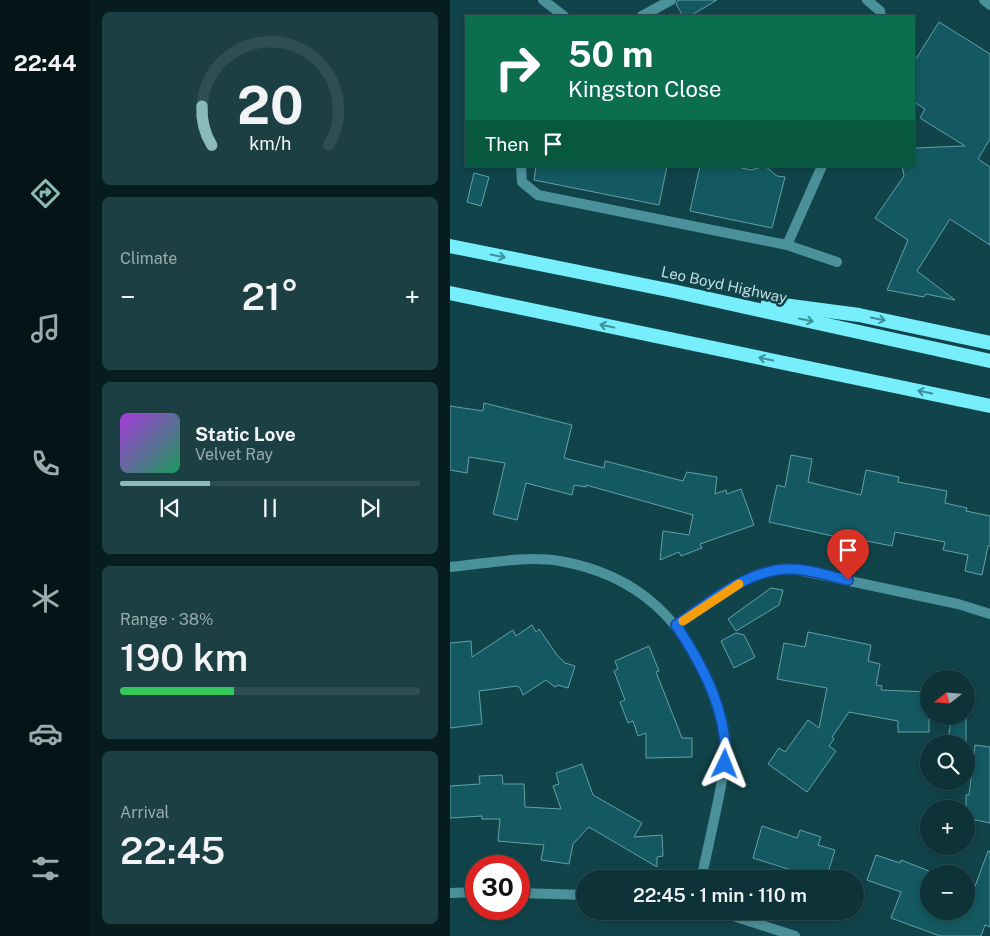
<!DOCTYPE html>
<html lang="en">
<head>
<meta charset="utf-8">
<style>
  :root { --surface:#0d3338; --page:#1b3f43; --text:#f1f3f6; --muted:#9aaaae; --line:#2d4e53; --accent:#8bbbb9 }
  body { margin:0; font-family:"Public Sans",sans-serif; background:var(--page); color:var(--text); height:100vh; display:flex; flex-direction:column; font-size:19px; white-space:nowrap }
  * { box-sizing:border-box; margin:0 }
  p { font-size:16px; color:var(--muted) }
  .icon { flex:none; width:28px; height:28px; fill:none; stroke:currentColor; stroke-width:2; stroke-linecap:round; stroke-linejoin:round }
  .map { position:relative; flex:1; overflow:hidden }
  .sheet { display:flex; flex-direction:column; gap:12px; padding:12px; background:#071c1f; width:360px }
  .sheet>* { flex:none }
  .top-card { position:absolute; left:15px; top:15px; width:450px; height:152px; border-radius:0px; box-shadow:0 2px 8px #0003,0 0 0 1px var(--line); background:#0b6e4f; color:#fff; overflow:hidden }
  .needle { width:32px; rotate:253deg }
  .controls { position:absolute; left:470px; top:670px; display:grid; gap:10px }
  .controls a { display:grid; place-items:center; width:55px; height:55px; border-radius:50%; background:var(--surface); box-shadow:0 2px 8px #0003,0 0 0 1px var(--line); font-size:25px }
  .speed { position:absolute; left:15px; top:855px; display:flex; gap:10px; font-size:25px; font-weight:700; text-align:center }
  .speed>* { display:grid; place-content:center; width:65px; height:65px; border-radius:50%; background:var(--surface); box-shadow:0 2px 8px #0003,0 0 0 1px var(--line); line-height:1 }
  .speed .limit { border:8px solid #d22; background:#fff; color:#111 }
  .pin { position:absolute; display:grid; place-items:center; width:42px; height:42px; color:#fff; margin:-51px -21px; border-radius:50% 50% 50% 0; rotate:-45deg; box-shadow:0 0 5px #0007 }
  .pin .icon { rotate:45deg }
  .me { position:absolute; width:55px; margin:-28px; rotate:2deg; stroke-linejoin:round; filter:drop-shadow(0 0 4px #0008) }
  .turn { display:flex; align-items:center; gap:18px; height:105px; padding:0 20px; font-size:22px }
  .turn .icon { width:65px; height:65px; stroke-width:2.5 }
  .turn b { display:block; font-size:35px; line-height:42px }
  .then { display:flex; align-items:center; height:48px; padding:0 20px; background:#0003; gap:10px; font-size:19px }
  .big { font-size:38px; font-weight:600; line-height:1.1 }
  .sheet .tile { flex:1; display:flex; flex-direction:column; justify-content:center; gap:8px; min-width:0; padding:0 18px; border-radius:8px; background:var(--page) }
  .sheet .dial { align-items:center; gap:0 }
  .dial svg { height:130px; overflow:visible; fill:none; stroke:var(--line); stroke-width:7; stroke-linecap:round; text-anchor:middle }
  .dial text { fill:var(--text); stroke:none }
  .song { display:flex; align-items:center; gap:15px }
  .cover { width:60px; height:60px; border-radius:8px; background:linear-gradient(135deg,hsl(280 70% 55%),hsl(150 70% 35%)) }
  .played { height:5px; border-radius:2px; background:linear-gradient(90deg,var(--accent) 30%,var(--line) 30%) }
  .keys { display:flex; justify-content:space-around; direction:ltr }
  .heat { display:flex; justify-content:space-between; align-items:center; font-size:28px; direction:ltr }
  .charge { height:8px; border-radius:4px; background:linear-gradient(90deg,#34c759 38%,var(--line) 0) }
  .trip { position:absolute; left:126px; top:870px; width:288px; height:50px; border-radius:25px; background:var(--surface); box-shadow:0 2px 8px #0003,0 0 0 1px var(--line); font-weight:600; line-height:50px; text-align:center }
  main { display:flex; flex:1; min-height:0 }
  .tabs { display:flex; flex-direction:column; width:90px; justify-content:space-around; align-items:center; background:#051416; color:var(--muted) }
  .tabs .icon { width:35px; height:35px }
  .tabs .current { color:var(--accent) }
  .tabs b { font-size:22px; color:var(--text) }
  .map>svg:first-child { display:block }
</style>
</head>
<body>
<main>
<nav class="tabs">
<b>22:44</b>
<svg class="icon current" aria-label="directions" viewBox="0 0 24 24"><path d="M12 3l9 9-9 9-9-9zM9 14v-3h6M13 9l2 2-2 2"/></svg>
<svg class="icon" aria-label="music" viewBox="0 0 24 24"><path d="M9 18V5l10-2v13"/><circle cx="6" cy="18" r="3"/><circle cx="16" cy="16" r="3"/></svg>
<svg class="icon" aria-label="phone" viewBox="0 0 24 24"><path d="M5 4h4l2 5-3 2q2 4 5 5l2-3 5 2v4C11 20 4 13 5 4z"/></svg>
<svg class="icon" aria-label="climate" viewBox="0 0 24 24"><path d="M12 3v18M4 7l16 10M4 17L20 7"/></svg>
<svg class="icon" aria-label="car" viewBox="0 0 24 24"><path d="M5 17H2v-5l4-1 3-4h7l3 4 3 1v5h-3M9 17h6M6 11h13"/><circle cx="7" cy="17" r="2"/><circle cx="17" cy="17" r="2"/></svg>
<svg class="icon" aria-label="filters" viewBox="0 0 24 24"><path d="M4 7h16M4 17h16"/><circle cx="9" cy="7" r="2"/><circle cx="15" cy="17" r="2"/></svg>
</nav>
<section class="sheet">
<div class="tile dial"><svg viewBox="0 0 100 80">
<path d="M14 69A42 42 0 1 1 86 69"/>
<path d="M14 69A42 42 0 0 1 8 45" stroke="#8bbbb9"/>
<text x="50" y="56" font-size="32" font-weight="700">20</text>
<text x="50" y="72" font-size="11">km/h</text>
</svg></div>
<div class="tile"><p>Climate</p>
<div class="heat"><a>−</a><b class="big">21°</b><a>+</a></div>
</div>
<div class="tile">
<div class="song"><i class="cover"></i><div><b>Static Love</b><p>Velvet Ray</p></div></div>
<div class="played"></div>
<div class="keys"><svg class="icon" aria-label="previous" viewBox="0 0 24 24"><path d="M18 5L8 12l10 7zM5 5v14"/></svg><svg class="icon" aria-label="pause" viewBox="0 0 24 24"><path d="M8 5v14M16 5v14"/></svg><svg class="icon" aria-label="next" viewBox="0 0 24 24"><path d="M6 5l10 7-10 7zM19 5v14"/></svg></div>
</div>
<div class="tile"><p>Range · 38%</p><b class="big">190 km</b><div class="charge"></div></div>
<div class="tile"><p>Arrival</p><b class="big">22:45</b></div>
</section>
<div class="map">
<svg width="540" height="936" viewBox="0 0 540 936">
  <rect width="100%" height="100%" fill="#11444a"/>
  <g fill="#145961" stroke="#62a1aa">
    <polygon points="228,0 267,0 240,16 233,16 226,4"/>
    <polygon points="489,22 540,54 540,139 528,159 540,167 540,245 500,219 467,271 505,300 476,294 474,297 437,290 458,240 425,218 454,176 452,166 464,166 464,148 515,146 470,118 475,109 464,102 464,62"/>
    <polygon points="86,166 217,166 209,205 84,180"/>
    <polygon points="250,166 283,166 301,170 315,166 327,176 335,177 322,228 240,211"/>
    <polygon points="24,173 39,177 31,206 17,202"/>
    <polygon points="34,403 122,425 114,458 154,468 155,461 233,481 237,472 267,477 265,494 276,490 277,494 291,489 304,525 250,544 252,548 231,556 229,552 210,560 213,531 239,535 243,515 136,485 136,487 124,485 122,495 76,483 67,520 43,514 55,463 19,457 17,473 0,470 0,406 33,411"/>
    <polygon points="341,455 362,459 358,482 411,495 416,470 449,477 448,482 497,491 495,503 517,508 516,511 540,516 540,546 538,546 532,575 515,571 518,555 493,550 495,542 445,532 442,546 402,538 401,540 319,522 327,485 335,487"/>
    <polygon points="321,588 333,590 329,605 286,631 278,619"/>
    <polygon points="82,625 86,632 89,629 107,655 115,663 125,666 118,688 108,685 105,687 96,680 73,695 70,688 67,686 29,691 32,724 0,728 0,643 21,641 22,657 63,630 66,636"/>
    <polygon points="358,632 421,645 418,661 430,664 426,685 432,686 431,690 479,692 479,732 448,732 448,721 399,712 382,737 384,739 379,746 386,751 357,792 318,764 329,748 335,752 358,720 369,728 377,688 327,679 334,643 355,647"/>
    <polygon points="286,633 294,635 305,657 284,668 271,641"/>
    <polygon points="199,646 209,671 206,672 232,738 242,738 242,757 196,758 196,733 188,736 183,721 178,723 170,702 175,700 164,671 168,669 165,661"/>
    <polygon points="502,716 516,716 516,744 497,744"/>
    <polygon points="525,745 540,747 540,823 516,818 516,795 519,795"/>
    <polygon points="132,764 143,795 192,823 184,837 212,835 213,856 207,857 207,867 139,827 123,844 119,864 91,860 94,845 48,841 50,819 32,819 32,816 0,818 0,786 30,784 29,776 52,775 53,784 74,784 75,807 111,809 103,786 109,784 106,773"/>
    <polygon points="312,826 347,838 350,830 371,837 368,845 385,850 376,879 370,879 303,858"/>
    <polygon points="538,851 540,851 540,927 535,925 531,936 490,936 441,918 451,892 417,880 426,855 450,863 451,860 479,871 479,911 516,911"/>
  </g>
  <g fill="none" stroke-linecap="round" stroke-linejoin="round">
    <g stroke="#4b919a" stroke-width="10">
      <polyline points="93,0 114,16"/>
      <polyline points="417,0 430,11 431,16"/>
      <polyline points="534,0 540,5"/>
      <polyline points="192,16 221,0"/>
      <polyline points="71,166 72,182 88,195 337,245 387,262"/>
      <polyline points="337,245 372,166"/>
      <path d="M0,567C34,564 76,555 110,561C188,575 235,620 262,693C268,710 275,727 276,744C277,758 273,773 271,786C265,817 258,848 251,879"/>
      <path d="M226,625C250,610 283,583 309,574C320,570 331,569 343,569L508,604L540,614"/>
      <polyline points="0,893 26,892"/>
      <polyline points="69,893 135,895"/>
      <polyline points="268,911 345,936"/>
    </g>
    <g stroke="#76eefc" stroke-width="14">
      <polyline points="0,246 223,291 540,361"/>
      <polyline points="0,293 540,406"/>
      <polyline points="318,303 409,315 540,343"/>
    </g>
  </g>
  <defs><path id="oneway-shaft" d="M-6 0H5M1.5-3L5.5 0L1.5 3" fill="none" stroke-width="1.6" stroke-linecap="round" stroke-linejoin="round" transform="scale(1.25)"/></defs>
  <g stroke="#3e909a">
    <use href="#oneway-shaft" transform="translate(48 256) rotate(12)"/>
    <use href="#oneway-shaft" transform="translate(428 319) rotate(12)"/>
    <use href="#oneway-shaft" transform="translate(356 320) rotate(12)"/>
    <use href="#oneway-shaft" transform="translate(157 326) rotate(-168)"/>
    <use href="#oneway-shaft" transform="translate(316 359) rotate(-168)"/>
    <use href="#oneway-shaft" transform="translate(475 392) rotate(-168)"/>
  </g>
  <g fill="none" stroke-linecap="round" stroke-linejoin="round">
    <defs>
      <path id="route" d="M275,764C279,714 253,666 226,625C261,602 298,568 342,569C360,569 380,577 398,580"/>
    </defs>
    <use href="#route" stroke="#114b97" stroke-width="12"/>
    <use href="#route" stroke="#1a73e8" stroke-width="9"/>
    <polyline stroke="#f59e0b" stroke-width="9" points="233,621 289,584"/>
  </g>
  <g text-anchor="middle" stroke-width="5" stroke-linejoin="round" paint-order="stroke">
    <g font-size="15" fill="#bfdee2" stroke="#11444a">
      <text transform="translate(274 285) rotate(12)" y="5">Leo Boyd Highway</text>
    </g>
  </g>
</svg>
<div class="controls">
<a><svg class="needle" viewBox="-14 -14 28 28"><path d="M0-13l5 13h-10z" fill="#e53935"/><path d="M0 13l5-13h-10z" fill="#9aaaae"/></svg></a>
<a><svg class="icon" aria-label="search" viewBox="0 0 24 24"><circle cx="10" cy="10" r="6"/><path d="M15 15l6 6"/></svg></a>
<a>+</a>
<a>−</a>
</div>
<div class="speed"><div class="limit">30</div></div>
<div class="pin" style="left:398px;top:580px;background:#d93025"><svg class="icon" aria-label="arrive" viewBox="0 0 24 24"><path d="M6 21V4h12l-3 4 3 4H6"/></svg></div>
<svg class="me" style="left:275px;top:764px" viewBox="-20 -20 40 40"><path d="M0-17L14 15 0 8-14 15z" fill="#1a73e8" stroke="#fff" stroke-width="4"/></svg>
<div class="trip">22:45 · 1 min · 110 m</div>
<div class="top-card">
<div class="turn"><svg class="icon" aria-label="right" viewBox="0 0 24 24"><path d="M7 20v-9h11M14 6l5 5-5 5"/></svg><div><b>50 m</b>Kingston Close</div></div>
<div class="then">Then<svg class="icon" aria-label="arrive" viewBox="0 0 24 24"><path d="M6 21V4h12l-3 4 3 4H6"/></svg></div>
</div>
</div>
</main>
</body>
</html>
